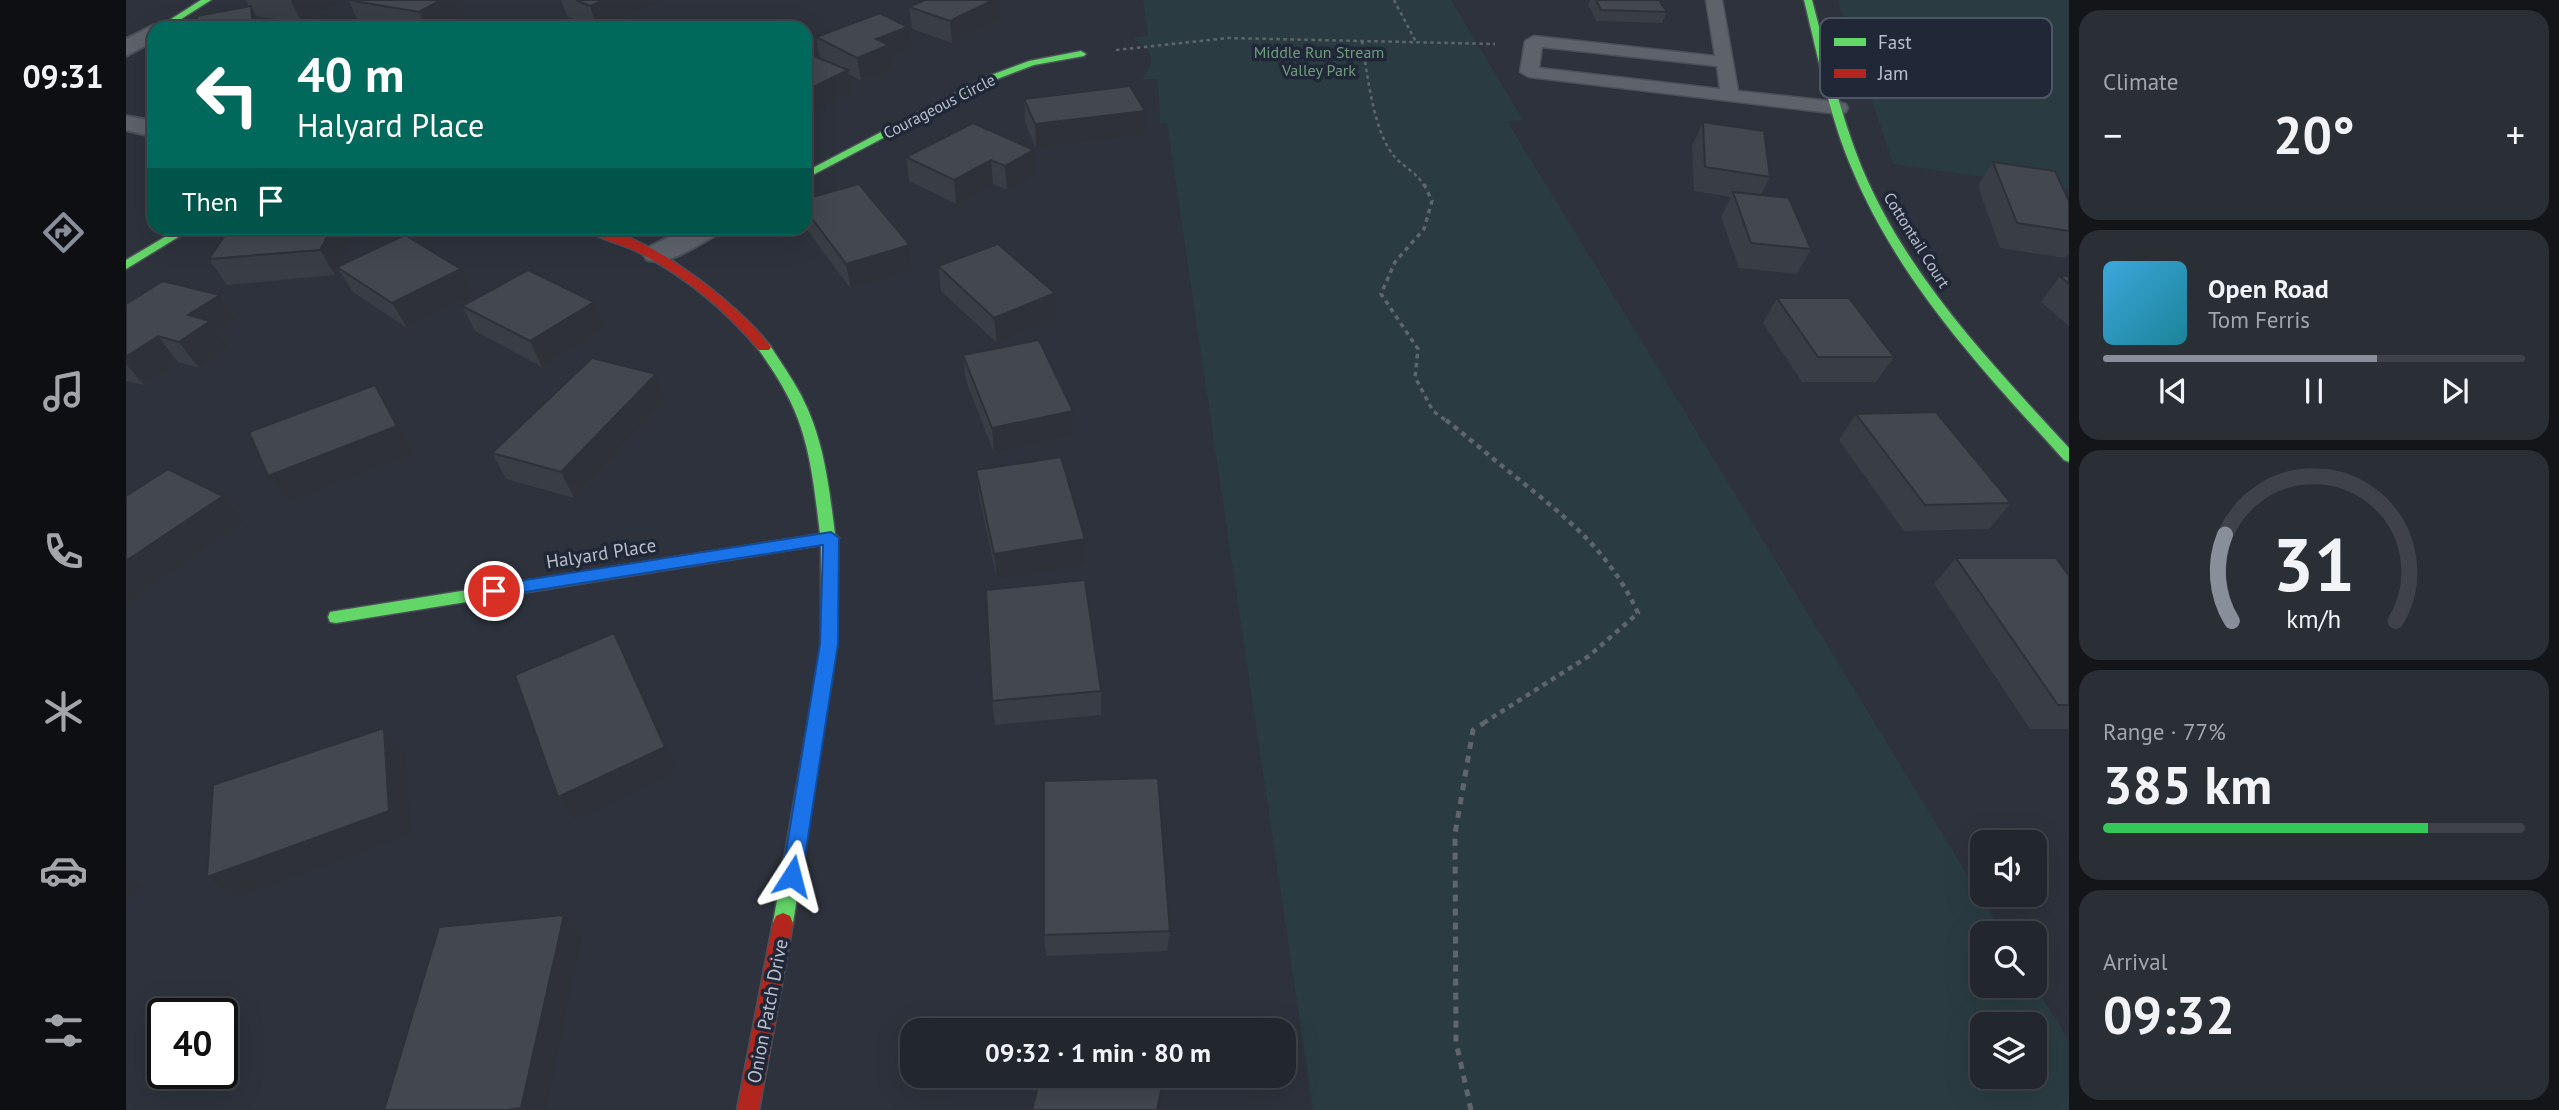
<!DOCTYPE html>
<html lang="en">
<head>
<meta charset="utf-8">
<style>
  :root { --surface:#22262d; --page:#2a2e35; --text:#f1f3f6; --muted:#a2a5aa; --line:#3f4349; --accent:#888e9a }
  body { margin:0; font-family:"PT Sans",sans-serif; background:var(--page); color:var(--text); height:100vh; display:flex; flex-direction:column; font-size:26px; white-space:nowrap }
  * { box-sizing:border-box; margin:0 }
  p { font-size:23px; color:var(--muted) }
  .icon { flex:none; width:38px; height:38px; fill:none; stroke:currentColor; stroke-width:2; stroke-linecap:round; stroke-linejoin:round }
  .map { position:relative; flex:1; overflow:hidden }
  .side { display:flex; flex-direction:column; gap:10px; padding:10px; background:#131519; width:490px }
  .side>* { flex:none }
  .hud { position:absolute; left:21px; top:21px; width:665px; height:214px; border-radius:21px; box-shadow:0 7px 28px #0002,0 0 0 2px var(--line); background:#00695c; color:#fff; overflow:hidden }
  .controls { position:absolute; left:1844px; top:830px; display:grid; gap:14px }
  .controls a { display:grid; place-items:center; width:77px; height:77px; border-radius:14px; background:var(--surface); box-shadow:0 7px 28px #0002,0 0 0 2px var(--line); font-size:35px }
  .speed { position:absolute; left:21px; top:998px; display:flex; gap:14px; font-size:35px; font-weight:700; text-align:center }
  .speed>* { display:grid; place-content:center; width:91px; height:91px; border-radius:50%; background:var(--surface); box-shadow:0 7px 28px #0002,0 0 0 2px var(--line); line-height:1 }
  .speed .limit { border:4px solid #111; border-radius:10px; background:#fff; color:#111 }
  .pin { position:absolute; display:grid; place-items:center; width:60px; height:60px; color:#fff; margin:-30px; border:4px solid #fff; border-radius:50%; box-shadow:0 2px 7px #0007 }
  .me { position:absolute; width:77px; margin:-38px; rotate:9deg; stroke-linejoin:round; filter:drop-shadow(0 0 5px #0008) }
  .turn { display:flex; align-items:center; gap:24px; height:147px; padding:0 35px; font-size:32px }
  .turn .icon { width:91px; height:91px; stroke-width:2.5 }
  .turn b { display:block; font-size:49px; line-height:60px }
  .then { display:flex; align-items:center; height:66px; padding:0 35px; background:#0003; gap:14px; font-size:26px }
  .big { font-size:52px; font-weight:700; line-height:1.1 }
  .side .tile { flex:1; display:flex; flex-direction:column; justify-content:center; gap:10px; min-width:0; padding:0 24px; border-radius:21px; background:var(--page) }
  .side .dial { align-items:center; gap:0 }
  .dial svg { height:182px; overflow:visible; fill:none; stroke:var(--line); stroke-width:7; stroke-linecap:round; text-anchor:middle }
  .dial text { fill:var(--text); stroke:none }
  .song { display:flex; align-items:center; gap:21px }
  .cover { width:84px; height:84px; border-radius:10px; background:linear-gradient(135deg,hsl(200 70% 55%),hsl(190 70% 35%)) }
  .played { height:7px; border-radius:4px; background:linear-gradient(90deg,var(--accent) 65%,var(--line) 65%) }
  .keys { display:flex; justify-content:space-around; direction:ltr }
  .heat { display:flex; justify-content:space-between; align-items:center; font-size:38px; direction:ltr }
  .charge { height:10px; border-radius:5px; background:linear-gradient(90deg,#34c759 77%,var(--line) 0) }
  .trip { position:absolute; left:774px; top:1018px; width:396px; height:70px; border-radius:21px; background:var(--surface); box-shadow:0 7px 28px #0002,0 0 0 2px var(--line); font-weight:700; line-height:70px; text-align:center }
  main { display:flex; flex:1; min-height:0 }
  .menu { display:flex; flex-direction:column; width:126px; justify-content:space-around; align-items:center; background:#0e0f12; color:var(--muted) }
  .menu .icon { width:49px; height:49px }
  .menu .current { color:var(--accent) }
  .menu b { font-size:32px; color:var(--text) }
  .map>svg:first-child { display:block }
</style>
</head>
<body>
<main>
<nav class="menu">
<b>09:31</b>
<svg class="icon current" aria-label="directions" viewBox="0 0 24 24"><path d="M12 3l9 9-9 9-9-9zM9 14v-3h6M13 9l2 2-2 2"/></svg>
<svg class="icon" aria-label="music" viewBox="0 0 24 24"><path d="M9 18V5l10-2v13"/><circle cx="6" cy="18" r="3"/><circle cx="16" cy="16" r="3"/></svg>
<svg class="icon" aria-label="phone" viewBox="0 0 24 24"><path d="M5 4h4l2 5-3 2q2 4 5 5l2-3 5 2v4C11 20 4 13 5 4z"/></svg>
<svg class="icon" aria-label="climate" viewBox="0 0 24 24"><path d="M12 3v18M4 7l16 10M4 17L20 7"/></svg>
<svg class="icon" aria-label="car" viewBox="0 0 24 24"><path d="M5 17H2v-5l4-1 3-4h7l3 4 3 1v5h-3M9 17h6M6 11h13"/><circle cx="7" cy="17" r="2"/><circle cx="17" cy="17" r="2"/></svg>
<svg class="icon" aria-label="filters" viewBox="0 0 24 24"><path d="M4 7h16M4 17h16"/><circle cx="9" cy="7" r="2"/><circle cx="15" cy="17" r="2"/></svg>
</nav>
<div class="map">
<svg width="1943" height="1110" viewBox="0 0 1943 1110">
  <rect width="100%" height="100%" fill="#2d323c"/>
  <g fill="#2a3c42" fill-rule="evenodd">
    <path d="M1017,0H1325L1397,120L1381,121L1877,933H1857V985H1909L1943,1041V1110H1187L1041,123H1034L1032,79H1016C1032,59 1026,50 1006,38L1022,35ZM1857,1024H1909V1076H1857Z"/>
    <polygon points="1712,0 1943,0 1943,189 1767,164"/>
  </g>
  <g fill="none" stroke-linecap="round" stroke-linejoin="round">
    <defs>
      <path id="lane" d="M1580,0H1596L1612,91L1713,102L1720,104L1722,108L1720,112L1713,114L1403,77L1394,72L1399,41L1408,36L1589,56ZM1416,47L1591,66L1594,89L1413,68Z"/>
      <g id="street">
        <polygon points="28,25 36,28 28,28 28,41 0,56 0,39"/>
        <polygon points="0,116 28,121 28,137 0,130"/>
        <path d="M561,228H596L592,234C571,245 544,266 521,260L517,254L521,248Z"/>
      </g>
      <g id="fast">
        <polygon points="75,0 85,0 41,28 31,28"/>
        <path d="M1678,0H1686C1701,56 1714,114 1736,168C1782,277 1864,362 1943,448V462L1938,460C1857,371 1773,282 1726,169C1703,115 1692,56 1678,0Z"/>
        <polygon points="955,51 960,54 958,56 908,65 866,81 679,179 679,172 860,77 903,61"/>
        <polygon points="54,228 67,228 0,269 0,260"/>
        <path d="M638,343L643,344C654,361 666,378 675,395C698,439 703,486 709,534L713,538L710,542L711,646L667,923L664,930L657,933L650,930L647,923L695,646V545L210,623L204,622L202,617L204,612L210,611L694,534C688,486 684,436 660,393C652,377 641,362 631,347Z"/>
      </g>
      <g id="jam">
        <path d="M458,228C511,223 614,305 645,347L643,350H633C599,309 560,277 512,252C496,244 472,239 458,228Z"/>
        <polygon points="657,913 664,916 667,923 633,1110 611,1110 647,923 650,916"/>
      </g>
    </defs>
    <use href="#lane" stroke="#4b4f59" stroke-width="3"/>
    <use href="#street" stroke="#4b4f59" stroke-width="4"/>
    <use href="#fast" stroke="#4b4f59" stroke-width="3"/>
    <use href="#jam" stroke="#4b4f59" stroke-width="3"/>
    <g stroke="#60656c" stroke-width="2.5" stroke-dasharray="3.5 3.5" stroke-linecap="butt">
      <polyline points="1268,0 1290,42"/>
      <path d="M1236,41C1241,72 1247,131 1268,156C1277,167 1291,172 1298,186"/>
      <polyline points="990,50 1102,38 1369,44"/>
    </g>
    <polyline stroke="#60656c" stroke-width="3.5" stroke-dasharray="4.5 4.5" stroke-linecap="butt" points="1298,184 1306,201 1298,229 1269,262 1255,294 1292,349 1289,377 1307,411 1322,422"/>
    <path stroke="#60656c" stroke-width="4.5" stroke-dasharray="5 5" stroke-linecap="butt" d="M1320,420C1344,439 1367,459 1391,478C1442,519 1484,552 1512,613L1463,656L1356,724"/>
    <polyline stroke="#60656c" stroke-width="5" stroke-dasharray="7 7" stroke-linecap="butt" points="1345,1110 1330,1042 1329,834 1347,730 1358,723"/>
    <use href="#lane" fill="#5e626a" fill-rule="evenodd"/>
    <use href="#street" fill="#5e626a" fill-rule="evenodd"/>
    <use href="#fast" fill="#63d668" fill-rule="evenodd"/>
    <use href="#jam" fill="#b3261e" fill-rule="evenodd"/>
  </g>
  <g fill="#393d45">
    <polygon points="120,0 218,0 176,23 130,16 137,28 71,28 123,7"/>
    <polygon points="222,0 336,0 341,12 313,28 268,28 233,22"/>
    <polygon points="435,0 539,0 471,28 441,16"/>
    <polygon points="1464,0 1533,0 1541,12 1536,23 1471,21 1462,5"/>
    <polygon points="783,7 873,20 826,43 786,29"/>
    <polygon points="690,37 785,49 765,57 767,68 735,81 723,74 726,93 679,117 679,58 694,59"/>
    <polygon points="898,99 1018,135 910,148 899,122"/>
    <polygon points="1577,122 1644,177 1635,195 1685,249 1671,274 1613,268 1595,217 1605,197 1568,191 1566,146"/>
    <polygon points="847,123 909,174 881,190 867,184 830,204 783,181 780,157"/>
    <polygon points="1867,162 1943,201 1943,253 1939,258 1874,248 1852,186"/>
    <polygon points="679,199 784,245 787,270 725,289 679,227"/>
    <polygon points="104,228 224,228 229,236 214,265 335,269 348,294 281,328 227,292 212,268 209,275 101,285 83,259"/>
    <polygon points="812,266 930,319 871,343 815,291"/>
    <polygon points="1934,276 1943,276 1943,326 1915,302"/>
    <polygon points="94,295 112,320 93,333 103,346 73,368 52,362 18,385 0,381 0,304"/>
    <polygon points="1651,298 1768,357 1750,382 1676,382 1637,323"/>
    <polygon points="336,306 479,328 416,367 349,331"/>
    <polygon points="837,355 947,411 947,436 868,453 840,381"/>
    <polygon points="530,374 540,400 448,498 380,479 366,453"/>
    <polygon points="1730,414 1885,503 1863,529 1778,531 1713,440"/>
    <polygon points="850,470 959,539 959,565 871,580 853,496"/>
    <polygon points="1830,558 1943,576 1943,729 1904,729 1808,584"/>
    <polygon points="975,691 975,715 869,725 866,701"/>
    <polygon points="1044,931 1041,951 920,956 918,935"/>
  </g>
  <g fill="#2e3238">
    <polygon points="166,0 218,0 176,23 165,1"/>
    <polygon points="315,0 336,0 341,12 313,28 300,28 293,12"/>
    <polygon points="478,0 539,0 471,28 464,6"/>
    <polygon points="867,0 872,0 873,20 826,43 824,21"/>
    <polygon points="125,6 137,28 127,28"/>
    <polygon points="782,27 785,49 765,57 767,68 735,81 731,58 750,39"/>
    <polygon points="722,70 726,93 679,117 679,91"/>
    <polygon points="1019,111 1018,135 910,148 909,124"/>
    <polygon points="908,150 909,174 881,190 879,166"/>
    <polygon points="865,160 867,184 830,204 828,180"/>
    <polygon points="206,228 224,228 229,236 209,275 194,250"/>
    <polygon points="784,245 787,270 725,289 720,264"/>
    <polygon points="335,269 348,294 281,328 266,303"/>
    <polygon points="929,293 930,319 871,343 868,318"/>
    <polygon points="94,295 112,320 93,333 103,346 73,368 53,342 62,315"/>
    <polygon points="468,302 479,328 416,367 404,341"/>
    <polygon points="32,336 52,362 18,385 0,364 0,357"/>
    <polygon points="530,374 540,400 448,498 435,472"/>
    <polygon points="249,385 265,411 287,452 162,502 142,476"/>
    <polygon points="947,411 947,436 868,453 866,428"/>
    <polygon points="97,496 118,521 0,604 0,561"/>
    <polygon points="959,539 959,565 871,580 868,554"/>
    <polygon points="488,633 501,657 551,771 448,820 432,797"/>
    <polygon points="258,728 279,752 285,833 110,898 81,877"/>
    <polygon points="0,872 20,887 0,904"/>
    <polygon points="438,915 456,935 420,1110 398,1110 395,1108"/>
    <polygon points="1038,1076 1033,1110 1031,1110"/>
  </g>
  <g fill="#424750" stroke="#2e3238" stroke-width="2">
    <polygon points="222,0 315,0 293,12"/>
    <polygon points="450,0 478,0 464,6"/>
    <polygon points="799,0 867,0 824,21 783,7"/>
    <polygon points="1470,0 1533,0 1541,12 1475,10"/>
    <polygon points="125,6 127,28 71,28 71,16"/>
    <polygon points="754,13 782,27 750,39 763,45 731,58 690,37"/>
    <polygon points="685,55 722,70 679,91 679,58"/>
    <polygon points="1004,86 1019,111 909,124 898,99"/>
    <polygon points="1577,122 1638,131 1644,177 1579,167"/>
    <polygon points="847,123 908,150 879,166 865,160 828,180 780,157"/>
    <polygon points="1867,162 1929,171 1943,201 1943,231 1891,223"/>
    <polygon points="733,184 784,245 720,264 679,209 679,199"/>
    <polygon points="1607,192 1663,198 1685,249 1625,243"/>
    <polygon points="104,228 206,228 194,250 83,259"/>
    <polygon points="279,235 335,269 266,303 211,267"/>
    <polygon points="872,244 929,293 868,318 812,266"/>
    <polygon points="402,270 468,302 404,341 336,306"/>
    <polygon points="1934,276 1943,276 1943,284"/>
    <polygon points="37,281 94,295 62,315 84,321 53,342 32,336 0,357 0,304"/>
    <polygon points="1651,298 1723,298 1768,357 1692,357"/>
    <polygon points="913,340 947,411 866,428 837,355"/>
    <polygon points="466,358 530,374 435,472 366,453"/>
    <polygon points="249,385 271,426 142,476 123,432"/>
    <polygon points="1810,412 1885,503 1799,505 1730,414"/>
    <polygon points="935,457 959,539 868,554 850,470"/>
    <polygon points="42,469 97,496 0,561 0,496"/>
    <polygon points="1830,558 1930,558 1943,576 1943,705 1932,705"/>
    <polygon points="959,580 975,691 866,701 860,590"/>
    <polygon points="488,633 539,747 432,797 389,675"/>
    <polygon points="258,728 263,811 81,877 87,785"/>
    <polygon points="1032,778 1044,931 918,935 918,781"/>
    <polygon points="438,915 395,1108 380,1110 258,1110 313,927"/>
    <polygon points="915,1076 1038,1076 1031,1110 906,1110"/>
  </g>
  <polygon fill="#1a73e8" stroke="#114b97" stroke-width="2" points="705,532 713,538 712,644 676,876 674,882 666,885 659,882 656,876 694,644 697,545 368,597 360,591 368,585"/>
  <g text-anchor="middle" stroke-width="7" stroke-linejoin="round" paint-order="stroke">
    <g font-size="16" fill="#709c7e" stroke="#202837">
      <text x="1193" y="58">Middle Run Stream<tspan x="1193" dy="18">Valley Park</tspan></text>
    </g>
    <g font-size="16" fill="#b9bfcc" stroke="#202837">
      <text transform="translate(813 106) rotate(-27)" y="6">Courageous Circle</text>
      <text transform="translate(1791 240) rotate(58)" y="6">Cottontail Court</text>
    </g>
    <g font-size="19" fill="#b9bfcc" stroke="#202837">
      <text transform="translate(475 553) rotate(-9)" y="7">Halyard Place</text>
      <text transform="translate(641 1011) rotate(-79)" y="7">Onion Patch Drive</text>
    </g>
  </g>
  <rect x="1694" y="18" width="232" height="80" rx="10" fill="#202837" stroke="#4e5564" stroke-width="2"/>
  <rect x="1708" y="38" width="32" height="8" fill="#63d668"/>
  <rect x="1708" y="69" width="32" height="9" fill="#b3261e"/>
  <g font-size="19" fill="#b9bfcc">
    <text x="1752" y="49">Fast</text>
    <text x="1752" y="80">Jam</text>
  </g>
</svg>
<div class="controls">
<a><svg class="icon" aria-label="sound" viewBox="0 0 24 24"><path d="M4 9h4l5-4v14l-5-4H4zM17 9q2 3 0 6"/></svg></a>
<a><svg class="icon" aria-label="search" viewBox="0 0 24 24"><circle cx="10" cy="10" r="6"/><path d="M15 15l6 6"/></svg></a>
<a><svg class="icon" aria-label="layers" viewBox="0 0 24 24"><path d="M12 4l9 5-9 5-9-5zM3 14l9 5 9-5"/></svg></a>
</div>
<div class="speed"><div class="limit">40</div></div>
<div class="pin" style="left:368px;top:591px;background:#d93025"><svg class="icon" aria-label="arrive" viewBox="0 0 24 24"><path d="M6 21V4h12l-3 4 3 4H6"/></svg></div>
<svg class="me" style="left:666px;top:876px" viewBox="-20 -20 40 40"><path d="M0-17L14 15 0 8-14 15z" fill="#1a73e8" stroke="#fff" stroke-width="4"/></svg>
<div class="trip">09:32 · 1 min · 80 m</div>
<div class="hud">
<div class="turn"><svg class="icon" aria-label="left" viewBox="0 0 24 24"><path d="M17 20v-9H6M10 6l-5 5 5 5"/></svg><div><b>40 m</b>Halyard Place</div></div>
<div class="then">Then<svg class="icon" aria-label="arrive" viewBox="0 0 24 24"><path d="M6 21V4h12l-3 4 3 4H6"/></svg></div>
</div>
</div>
<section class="side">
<div class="tile"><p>Climate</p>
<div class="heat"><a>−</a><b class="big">20°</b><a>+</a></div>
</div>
<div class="tile">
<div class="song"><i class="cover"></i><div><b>Open Road</b><p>Tom Ferris</p></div></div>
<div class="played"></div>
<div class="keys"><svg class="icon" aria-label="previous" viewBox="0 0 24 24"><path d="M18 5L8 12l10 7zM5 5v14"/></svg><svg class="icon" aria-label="pause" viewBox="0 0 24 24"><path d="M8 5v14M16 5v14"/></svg><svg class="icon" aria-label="next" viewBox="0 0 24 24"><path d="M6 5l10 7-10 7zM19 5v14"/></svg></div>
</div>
<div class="tile dial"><svg viewBox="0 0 100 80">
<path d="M14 69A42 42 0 1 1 86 69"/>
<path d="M14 69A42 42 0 0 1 11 31" stroke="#888e9a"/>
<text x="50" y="56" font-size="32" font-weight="700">31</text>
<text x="50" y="72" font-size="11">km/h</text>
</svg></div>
<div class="tile"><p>Range · 77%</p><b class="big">385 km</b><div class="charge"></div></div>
<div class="tile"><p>Arrival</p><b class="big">09:32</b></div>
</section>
</main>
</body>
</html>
